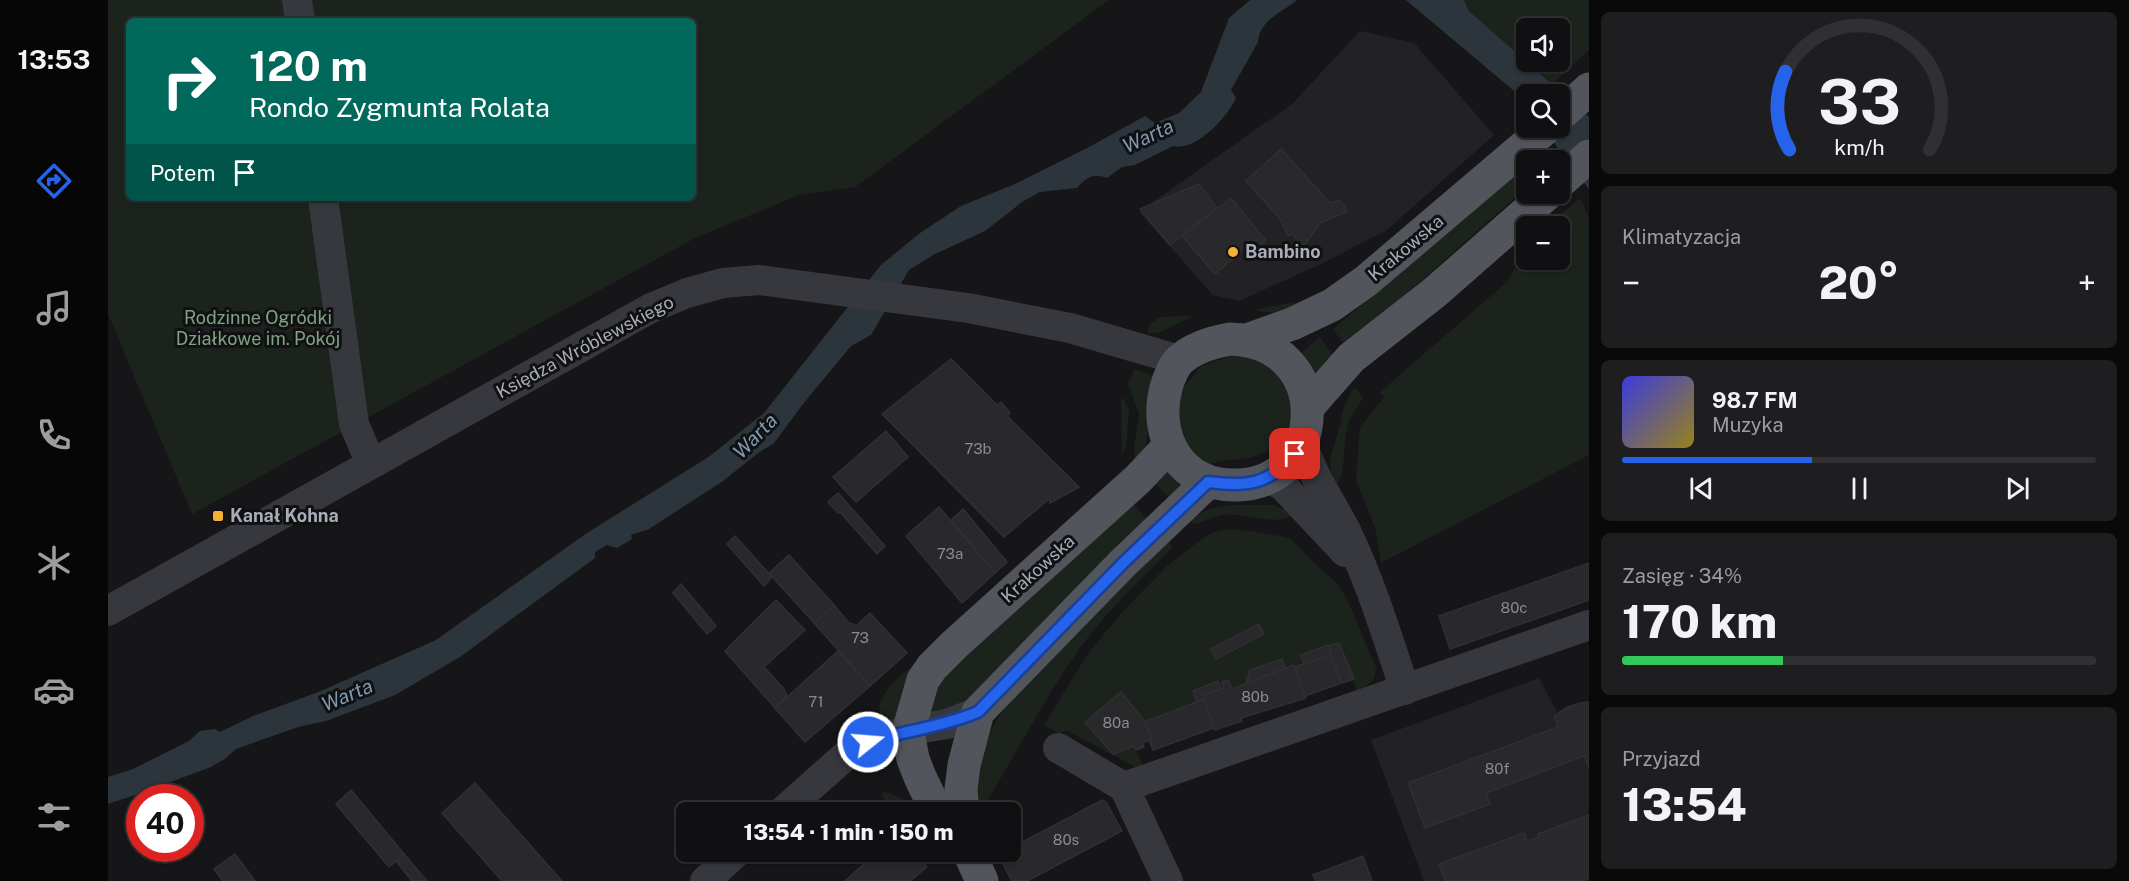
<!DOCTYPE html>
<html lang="pl">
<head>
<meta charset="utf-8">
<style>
  :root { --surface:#101012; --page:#1e1e20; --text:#f1f3f6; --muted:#9c9d9f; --line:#303032; --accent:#2563eb }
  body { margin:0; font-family:"Public Sans",sans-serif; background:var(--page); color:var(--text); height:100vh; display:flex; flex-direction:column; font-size:22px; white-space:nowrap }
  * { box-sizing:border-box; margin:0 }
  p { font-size:20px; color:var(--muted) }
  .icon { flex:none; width:33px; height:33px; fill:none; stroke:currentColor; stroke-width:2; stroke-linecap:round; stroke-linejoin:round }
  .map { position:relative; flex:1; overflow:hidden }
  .panel { display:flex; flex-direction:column; gap:12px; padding:12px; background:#09090a; width:540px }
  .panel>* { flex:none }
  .top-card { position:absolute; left:18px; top:18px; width:570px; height:183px; border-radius:9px; box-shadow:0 2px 4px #0004,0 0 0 2px var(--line); background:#00695c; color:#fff; overflow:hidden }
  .tools { position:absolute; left:1408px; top:18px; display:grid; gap:12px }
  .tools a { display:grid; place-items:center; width:54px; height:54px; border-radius:9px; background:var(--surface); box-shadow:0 2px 4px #0004,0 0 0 2px var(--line); font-size:30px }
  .speed { position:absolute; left:18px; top:784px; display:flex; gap:12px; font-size:30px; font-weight:700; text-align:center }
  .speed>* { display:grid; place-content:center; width:78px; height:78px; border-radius:50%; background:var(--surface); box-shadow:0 2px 4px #0004,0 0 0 2px var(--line); line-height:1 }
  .speed .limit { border:9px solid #d22; background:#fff; color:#111 }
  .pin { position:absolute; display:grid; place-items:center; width:51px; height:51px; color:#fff; margin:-26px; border-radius:12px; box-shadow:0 3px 9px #0006 }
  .me { position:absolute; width:66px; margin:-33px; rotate:73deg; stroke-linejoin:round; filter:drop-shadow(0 0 4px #0008) }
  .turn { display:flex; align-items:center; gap:21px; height:126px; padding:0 24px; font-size:27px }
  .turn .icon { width:78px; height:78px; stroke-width:2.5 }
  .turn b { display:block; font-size:42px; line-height:51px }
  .then { display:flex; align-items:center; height:57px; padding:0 24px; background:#0003; gap:12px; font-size:22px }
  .big { font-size:45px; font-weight:800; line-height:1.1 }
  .panel .tile { flex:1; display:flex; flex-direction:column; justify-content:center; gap:9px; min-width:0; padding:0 21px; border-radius:9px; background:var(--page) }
  .panel .dial { align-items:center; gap:0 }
  .dial svg { height:156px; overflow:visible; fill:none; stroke:var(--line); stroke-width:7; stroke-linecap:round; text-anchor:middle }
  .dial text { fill:var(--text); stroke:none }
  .song { display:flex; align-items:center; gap:18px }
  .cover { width:72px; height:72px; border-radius:9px; background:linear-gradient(135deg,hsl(240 70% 55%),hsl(50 70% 35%)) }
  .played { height:6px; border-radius:3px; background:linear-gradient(90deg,var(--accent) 40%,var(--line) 40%) }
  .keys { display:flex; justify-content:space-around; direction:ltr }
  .heat { display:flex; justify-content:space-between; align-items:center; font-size:33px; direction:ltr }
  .charge { height:9px; border-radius:4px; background:linear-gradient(90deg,#34c759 34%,var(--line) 0) }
  .trip { position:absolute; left:568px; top:802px; width:345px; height:60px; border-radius:9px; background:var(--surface); box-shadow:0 2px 4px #0004,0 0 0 2px var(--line); font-weight:800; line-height:60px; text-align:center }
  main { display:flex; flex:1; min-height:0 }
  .dock { display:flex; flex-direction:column; width:108px; justify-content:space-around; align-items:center; background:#060607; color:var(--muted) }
  .dock .icon { width:42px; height:42px }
  .dock .active { color:var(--accent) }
  .dock b { font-size:27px; color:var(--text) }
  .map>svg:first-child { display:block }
</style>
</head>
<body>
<main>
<nav class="dock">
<b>13:53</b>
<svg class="icon active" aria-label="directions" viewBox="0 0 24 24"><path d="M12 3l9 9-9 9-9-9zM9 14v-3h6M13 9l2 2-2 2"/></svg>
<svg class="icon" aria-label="music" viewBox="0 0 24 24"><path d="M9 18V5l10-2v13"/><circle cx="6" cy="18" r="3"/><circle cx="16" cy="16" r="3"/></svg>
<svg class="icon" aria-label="phone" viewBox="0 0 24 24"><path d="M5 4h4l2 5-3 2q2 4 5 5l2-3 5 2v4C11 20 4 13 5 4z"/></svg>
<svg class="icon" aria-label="climate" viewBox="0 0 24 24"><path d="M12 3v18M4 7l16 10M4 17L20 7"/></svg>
<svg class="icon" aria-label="car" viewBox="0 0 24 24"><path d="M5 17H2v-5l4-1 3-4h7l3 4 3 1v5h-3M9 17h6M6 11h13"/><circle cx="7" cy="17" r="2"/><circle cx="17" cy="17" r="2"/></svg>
<svg class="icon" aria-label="filters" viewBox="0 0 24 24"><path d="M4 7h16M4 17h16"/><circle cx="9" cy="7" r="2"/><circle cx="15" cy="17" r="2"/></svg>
</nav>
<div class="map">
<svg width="1481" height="881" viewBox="0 0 1481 881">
  <rect width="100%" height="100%" fill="#161618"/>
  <g fill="#222225">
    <polygon points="1252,31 1306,43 1386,135 1279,230 1215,263 1131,301 1105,295 1031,212 1184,104"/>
    <polygon points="1431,678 1449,712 1481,701 1481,881 1316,881 1263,740"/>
  </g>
  <g fill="#1c231d" fill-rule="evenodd">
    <path d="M0,0H1001L747,187L691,195L587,238L84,514L0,314ZM21,21H585V198H21Z"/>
    <path d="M1356,0H1481V50L1444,84L1361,11ZM1419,28H1452V62H1419Z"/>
    <polygon points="1416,165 1419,169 1419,187 1238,347 1225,329 1346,227"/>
    <polygon points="1472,198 1481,217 1481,455 1273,563 1267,528 1248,480 1252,427 1276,397 1271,393 1400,281 1419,246 1419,260 1452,260 1452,226 1439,226"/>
    <polygon points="1186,302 1195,312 1165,313 1145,310"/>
    <polygon points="1085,316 1053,332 1039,334 1041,325 1052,317"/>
    <polygon points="1212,337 1227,358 1209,378 1192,354"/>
    <path d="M1126,355C1134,357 1146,358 1153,362C1187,380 1196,429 1161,450C1144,461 1120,458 1102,464L1078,449L1069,410L1074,390L1093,366Z"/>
    <polygon points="1026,369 1043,375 1045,379 1040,402 1040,432 1035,455 1027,459 1026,449 1031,414 1020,384"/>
    <path d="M1247,387L1255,398C1251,405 1245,412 1242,419C1233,440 1240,465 1229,486C1218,461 1222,459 1229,436C1236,415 1232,407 1247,387Z"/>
    <polygon points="1015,397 1021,410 1018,446 1014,454 1013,401"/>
    <polygon points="1055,466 1074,485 1062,499 1045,481"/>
    <polygon points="1024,501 1038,519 1017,537 863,698 841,711 816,717 832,675"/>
    <path d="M1125,505H1165L1186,514C1165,528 1137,512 1114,515C1104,516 1096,523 1086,524L1082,521C1097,509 1106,506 1125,505Z"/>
    <path d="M1118,529L1135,530L1178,537L1185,541L1205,562L1229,583L1239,599L1268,668C1267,683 1262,684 1249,690L1230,643L1193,654L1196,664L1187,667L1186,665L1177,668L1174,659L1141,671L1142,676L1140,683L1124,689L1119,680L1114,682L1116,688L1086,691L1089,702L1037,722L1013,692L1026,746L1035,767L1031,769L958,730L952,734L936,725L979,655L1016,610L1059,566L1098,536L1109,531Z"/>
    <path d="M1060,541L1065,547C1033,579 999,611 972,648C938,696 910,750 879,801L875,813H864C866,773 875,740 897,707Z"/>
    <path d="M812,660L792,718L774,722C762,694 794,676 812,660Z"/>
    <path d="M775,792C788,794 802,801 808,813H788L774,796Z"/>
    <polygon points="733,800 719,813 703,813 711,806"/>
  </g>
  <g fill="#2c353c">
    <path d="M1142,0H1189C1175,12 1151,20 1150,42L1123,90L1128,98C1120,117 1087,152 1065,146L1027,165L1014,167L999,178C985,173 979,177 969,188L932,192L914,202L877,231L825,255L801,270L763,335L743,346L695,404L666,443L650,453L615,481L541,529L523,535L524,539L509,548L499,545L487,552V558L352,657L287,695L218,721L190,727L128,749L118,758L103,767L57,784H46L42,790L0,804V777L25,769L81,741L92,731L107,729L112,732L145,716L213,691L328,640L479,533L602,456L656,413L773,265L812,233L853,206L907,184L981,147L1037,116L1047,123L1071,113L1093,92L1121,18Z"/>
    <polygon points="1298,0 1356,0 1361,11 1481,117 1481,189 1435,128 1452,94 1419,94 1419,105 1412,96"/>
  </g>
  <g fill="#29292c" stroke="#303034" stroke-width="1.5">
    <polygon points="1173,149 1222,203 1231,200 1238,207 1238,212 1212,223 1196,246 1184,234 1180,236 1173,220 1138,181"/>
    <polygon points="1091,184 1109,208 1062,245 1032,209"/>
    <polygon points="1123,198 1158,241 1142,254 1137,248 1107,274 1074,236"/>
    <polygon points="843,359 889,405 893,402 902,413 899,416 971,487 942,503 941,499 896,537 774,414"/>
    <polygon points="778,431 800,457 748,502 725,477"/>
    <polygon points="730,493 777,546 769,554 732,512 730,513 720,502"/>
    <polygon points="831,507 887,573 854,603 798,536"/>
    <polygon points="855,509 899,562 887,573 843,520"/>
    <polygon points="627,536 664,577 656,586 619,544"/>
    <polygon points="681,555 726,605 706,623 661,573"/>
    <polygon points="1481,563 1481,600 1342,649 1331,616"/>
    <polygon points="573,584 608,626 599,634 565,593"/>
    <polygon points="668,600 697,630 656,667 676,689 679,696 667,708 617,651"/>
    <polygon points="726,605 741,623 749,625 762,613 799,653 762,686 706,623"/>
    <polygon points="1151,624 1156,634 1108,659 1103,649"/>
    <polygon points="1231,643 1246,679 1233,683 1220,646"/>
    <polygon points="1220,645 1223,655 1196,664 1193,655"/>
    <polygon points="730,651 762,686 697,742 667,708"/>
    <polygon points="1223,655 1233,683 1197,696 1187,667"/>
    <polygon points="1174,659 1177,668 1140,683 1138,678 1142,676 1140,671"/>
    <polygon points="1186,665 1198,698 1133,718 1134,721 1107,730 1095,695 1116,688 1114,682 1120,680 1124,689"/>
    <polygon points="1110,681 1113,689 1095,695 1096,699 1089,702 1085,691"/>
    <polygon points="1013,692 1039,724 1044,739 1034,743 1036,747 1028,750 1026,746 1005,754 977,722"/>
    <polygon points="1096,699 1106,728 1045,750 1041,740 1044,739 1037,722"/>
    <polygon points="1481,702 1481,754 1378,793 1382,804 1317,828 1300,783 1450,727 1446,717 1458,708 1472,703"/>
    <polygon points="1481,754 1481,768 1476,755"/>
    <polygon points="367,783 454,881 394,881 334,813"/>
    <polygon points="243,790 296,854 281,867 228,804"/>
    <polygon points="994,800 998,802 1014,831 919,881 904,881 890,855 896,852 903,852 903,848"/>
    <polygon points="1481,815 1481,878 1472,881 1337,881 1331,864 1416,833 1419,841 1431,837 1430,834"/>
    <polygon points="769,852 806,852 819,867 802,881 737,881"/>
    <polygon points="127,854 147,881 115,881 106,869"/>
    <polygon points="296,854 319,881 304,881 288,861"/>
    <polygon points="1255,856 1264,881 1208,881 1205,875"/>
  </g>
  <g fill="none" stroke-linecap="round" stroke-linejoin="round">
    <g stroke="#37383d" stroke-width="30">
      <polyline points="189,0 192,21"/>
      <polyline points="215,198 246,424 263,464"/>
      <path d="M1194,442C1204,476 1221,498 1237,529C1262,580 1279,636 1297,690"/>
      <polyline points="1160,478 1175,486 1237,552"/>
      <polyline points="0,611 543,308 579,293 615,283 651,280 860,308 962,328 1071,360"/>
      <polyline points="950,748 1016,787 1060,881"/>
      <polyline points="1016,787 1481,625"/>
      <polyline points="673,813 736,757 760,742 798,731 839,724 870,712"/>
      <polyline points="597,881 629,852"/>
    </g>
    <g stroke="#53555c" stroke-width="33">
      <polyline points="1452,115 1481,89"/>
      <polyline points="1452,182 1481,156"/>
      <path d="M1122,339C1227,342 1221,484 1128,485C1073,486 1045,438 1058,388C1060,380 1066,365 1072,360C1085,348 1105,342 1122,339Z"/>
      <polyline points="1139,340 1184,324 1224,305 1258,281 1438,128"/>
      <polyline points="1200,407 1243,358 1326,293 1439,194"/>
      <polyline points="831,813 827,808 812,777 805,759 800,732 815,680 824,667 846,645 1030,479 1061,446"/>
      <polyline points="855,813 853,789 856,765 870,712 1015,563 1100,482"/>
      <polyline points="861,852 874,881"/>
    </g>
  </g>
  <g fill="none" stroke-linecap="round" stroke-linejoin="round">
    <defs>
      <path id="route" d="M760,742C796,731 834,727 870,712L1015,563L1100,482C1138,487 1161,485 1187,454"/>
    </defs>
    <use href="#route" stroke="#184099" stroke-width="15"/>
    <use href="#route" stroke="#2563eb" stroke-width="10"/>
  </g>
  <g fill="#f2b134" stroke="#111113" stroke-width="2">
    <circle cx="1125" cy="252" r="6"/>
    <rect x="104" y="510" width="12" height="12" rx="3"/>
  </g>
  <g text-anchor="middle" stroke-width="6" stroke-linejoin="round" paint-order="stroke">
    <g font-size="15" fill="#888b94">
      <text x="870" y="454">73b</text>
      <text x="842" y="559">73a</text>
      <text x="1406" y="613">80c</text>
      <text x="752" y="643">73</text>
      <text x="1147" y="702">80b</text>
      <text x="708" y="707">71</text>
      <text x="1008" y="728">80a</text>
      <text x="1389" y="774">80f</text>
      <text x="958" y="845">80s</text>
    </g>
    <g font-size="18" fill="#a8adb8" stroke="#111113">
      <text transform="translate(1298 248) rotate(-40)" y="6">Krakowska</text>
      <text transform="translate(477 347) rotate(-28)" y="6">Księdza Wróblewskiego</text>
      <text transform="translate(930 569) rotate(-42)" y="6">Krakowska</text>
    </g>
    <g font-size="18" font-weight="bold" fill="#a8adb8" stroke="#111113" text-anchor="start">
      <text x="1137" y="258">Bambino</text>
      <text x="122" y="522">Kanał Kohna</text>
    </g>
    <g font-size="18" fill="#7fa381" stroke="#111113">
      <text x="150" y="324">Rodzinne Ogródki<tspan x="150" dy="21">Działkowe im. Pokój</tspan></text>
    </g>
    <g font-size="20" font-style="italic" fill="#7f9bb3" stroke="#111113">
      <text transform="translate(1040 136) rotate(-25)" y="7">Warta</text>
      <text transform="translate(647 436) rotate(-46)" y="7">Warta</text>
      <text transform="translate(239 695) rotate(-23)" y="7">Warta</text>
    </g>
  </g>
</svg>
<div class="tools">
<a><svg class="icon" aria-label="sound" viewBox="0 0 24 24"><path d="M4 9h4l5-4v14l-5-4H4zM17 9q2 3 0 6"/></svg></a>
<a><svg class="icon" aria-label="search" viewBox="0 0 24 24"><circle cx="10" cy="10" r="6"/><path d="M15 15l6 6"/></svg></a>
<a>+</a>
<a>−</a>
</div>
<div class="speed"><div class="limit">40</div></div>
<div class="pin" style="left:1187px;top:454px;background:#d93025"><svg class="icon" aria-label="arrive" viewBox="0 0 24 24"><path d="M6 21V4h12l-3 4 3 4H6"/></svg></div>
<svg class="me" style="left:760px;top:742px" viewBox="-20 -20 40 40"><circle r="17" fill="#2563eb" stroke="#fff" stroke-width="3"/><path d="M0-11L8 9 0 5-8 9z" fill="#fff"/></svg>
<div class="trip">13:54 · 1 min · 150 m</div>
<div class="top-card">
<div class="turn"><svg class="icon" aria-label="right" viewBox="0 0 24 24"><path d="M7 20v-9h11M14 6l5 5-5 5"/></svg><div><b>120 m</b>Rondo Zygmunta Rolata</div></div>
<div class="then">Potem<svg class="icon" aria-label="arrive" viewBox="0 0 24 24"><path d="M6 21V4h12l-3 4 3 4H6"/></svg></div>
</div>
</div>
<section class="panel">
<div class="tile dial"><svg viewBox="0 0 100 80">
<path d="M14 69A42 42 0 1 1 86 69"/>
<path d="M14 69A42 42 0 0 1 12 29" stroke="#2563eb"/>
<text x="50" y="56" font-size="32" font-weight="700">33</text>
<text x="50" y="72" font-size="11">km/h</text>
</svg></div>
<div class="tile"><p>Klimatyzacja</p>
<div class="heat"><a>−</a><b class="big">20°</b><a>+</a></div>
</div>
<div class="tile">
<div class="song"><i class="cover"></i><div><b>98.7 FM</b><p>Muzyka</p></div></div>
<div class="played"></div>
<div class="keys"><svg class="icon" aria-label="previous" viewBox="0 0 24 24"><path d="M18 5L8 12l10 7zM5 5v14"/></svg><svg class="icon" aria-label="pause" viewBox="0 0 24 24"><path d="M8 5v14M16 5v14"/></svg><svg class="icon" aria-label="next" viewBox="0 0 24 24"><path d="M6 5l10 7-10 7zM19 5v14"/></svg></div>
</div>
<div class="tile"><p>Zasięg · 34%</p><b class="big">170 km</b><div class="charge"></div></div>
<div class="tile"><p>Przyjazd</p><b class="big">13:54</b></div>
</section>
</main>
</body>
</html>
